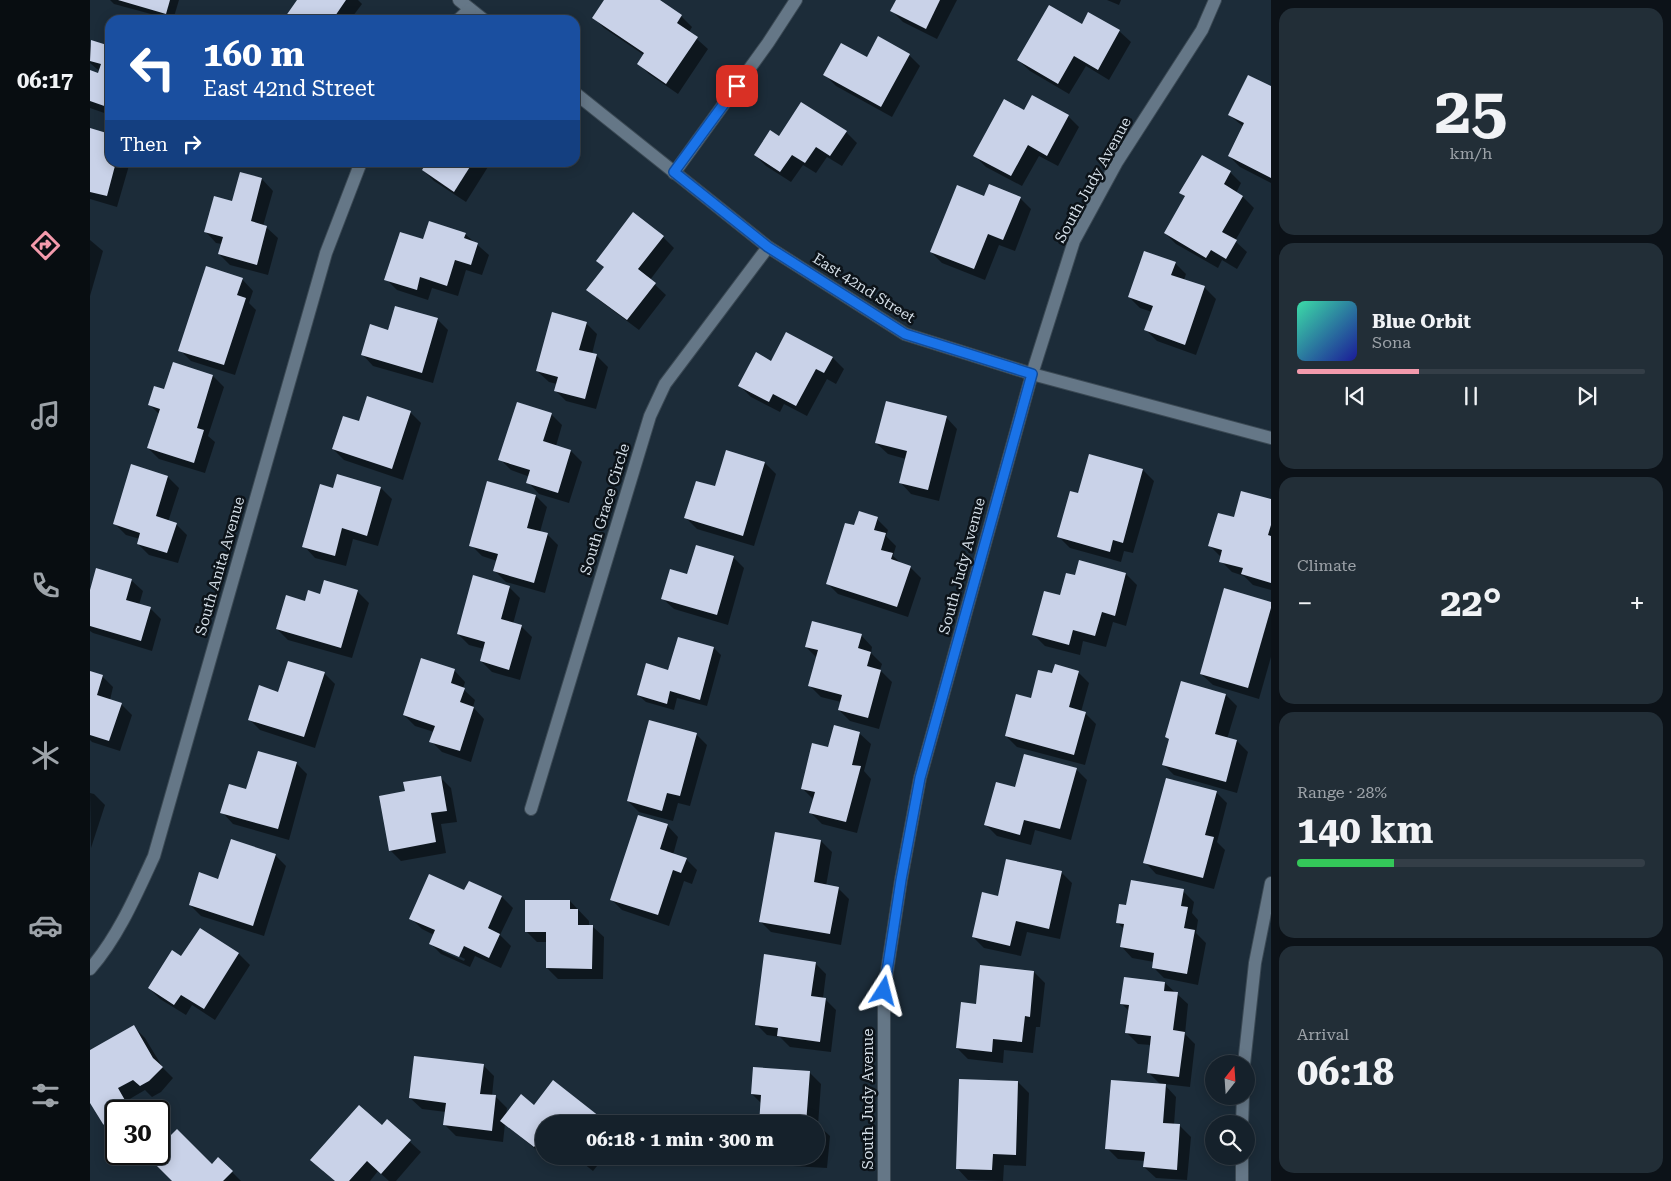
<!DOCTYPE html>
<html lang="en">
<head>
<meta charset="utf-8">
<style>
  :root { --surface:#15212b; --page:#222e37; --text:#f1f3f6; --muted:#9da3a9; --line:#343e47; --accent:#f39aac }
  body { margin:0; font-family:"Roboto Serif",serif; background:var(--page); color:var(--text); height:100vh; display:flex; flex-direction:column; font-size:19px; white-space:nowrap }
  * { box-sizing:border-box; margin:0 }
  p { font-size:16px; color:var(--muted) }
  .icon { flex:none; width:28px; height:28px; fill:none; stroke:currentColor; stroke-width:2; stroke-linecap:round; stroke-linejoin:round }
  .map { position:relative; flex:1; overflow:hidden }
  .drawer { display:flex; flex-direction:column; gap:8px; padding:8px; background:#0c1218; width:400px }
  .drawer>* { flex:none }
  .banner { position:absolute; left:15px; top:15px; width:475px; height:152px; border-radius:15px; box-shadow:0 2px 12px #0003,0 0 0 1px var(--line); background:#1a4fa0; color:#fff; overflow:hidden }
  .needle { width:32px; rotate:17deg }
  .buttons { position:absolute; left:1115px; top:1055px; display:grid; gap:10px }
  .buttons a { display:grid; place-items:center; width:50px; height:50px; border-radius:50%; background:var(--surface); box-shadow:0 2px 12px #0003,0 0 0 1px var(--line); font-size:25px }
  .speed { position:absolute; left:15px; top:1100px; display:flex; gap:10px; font-size:25px; font-weight:700; text-align:center }
  .speed>* { display:grid; place-content:center; width:65px; height:65px; border-radius:50%; background:var(--surface); box-shadow:0 2px 12px #0003,0 0 0 1px var(--line); line-height:1 }
  .speed .limit { border:2px solid #111; border-radius:8px; background:#fff; color:#111 }
  .pin { position:absolute; display:grid; place-items:center; width:42px; height:42px; color:#fff; margin:-21px; border-radius:10px; box-shadow:0 2px 8px #0006 }
  .me { position:absolute; width:55px; margin:-28px; rotate:9deg; stroke-linejoin:round; filter:drop-shadow(0 0 4px #0008) }
  .turn { display:flex; align-items:center; gap:18px; height:105px; padding:0 15px; font-size:22px }
  .turn .icon { width:65px; height:65px; stroke-width:2.5 }
  .turn b { display:block; font-size:35px; line-height:42px }
  .then { display:flex; align-items:center; height:48px; padding:0 15px; background:#0003; gap:10px; font-size:19px }
  .big { font-size:38px; font-weight:700; line-height:1.1 }
  .drawer .tile { flex:1; display:flex; flex-direction:column; justify-content:center; gap:8px; min-width:0; padding:0 18px; border-radius:15px; background:var(--page) }
  .drawer .dial { align-items:center; gap:0 }
  .dial b { font-size:65px; line-height:1 }
  .song { display:flex; align-items:center; gap:15px }
  .cover { width:60px; height:60px; border-radius:8px; background:linear-gradient(135deg,hsl(160 70% 55%),hsl(240 70% 35%)) }
  .played { height:5px; border-radius:2px; background:linear-gradient(90deg,var(--accent) 35%,var(--line) 35%) }
  .keys { display:flex; justify-content:space-around; direction:ltr }
  .heat { display:flex; justify-content:space-between; align-items:center; font-size:28px; direction:ltr }
  .charge { height:8px; border-radius:4px; background:linear-gradient(90deg,#34c759 28%,var(--line) 0) }
  .trip { position:absolute; left:445px; top:1115px; width:290px; height:50px; border-radius:25px; background:var(--surface); box-shadow:0 2px 12px #0003,0 0 0 1px var(--line); font-weight:700; line-height:50px; text-align:center }
  main { display:flex; flex:1; min-height:0 }
  .tabs { display:flex; flex-direction:column; width:90px; justify-content:space-around; align-items:center; background:#080d11; color:var(--muted) }
  .tabs .icon { width:35px; height:35px }
  .tabs .current { color:var(--accent) }
  .tabs b { font-size:22px; color:var(--text) }
  .map>svg:first-child { display:block }
</style>
</head>
<body>
<main>
<nav class="tabs">
<b>06:17</b>
<svg class="icon current" aria-label="directions" viewBox="0 0 24 24"><path d="M12 3l9 9-9 9-9-9zM9 14v-3h6M13 9l2 2-2 2"/></svg>
<svg class="icon" aria-label="music" viewBox="0 0 24 24"><path d="M9 18V5l10-2v13"/><circle cx="6" cy="18" r="3"/><circle cx="16" cy="16" r="3"/></svg>
<svg class="icon" aria-label="phone" viewBox="0 0 24 24"><path d="M5 4h4l2 5-3 2q2 4 5 5l2-3 5 2v4C11 20 4 13 5 4z"/></svg>
<svg class="icon" aria-label="climate" viewBox="0 0 24 24"><path d="M12 3v18M4 7l16 10M4 17L20 7"/></svg>
<svg class="icon" aria-label="car" viewBox="0 0 24 24"><path d="M5 17H2v-5l4-1 3-4h7l3 4 3 1v5h-3M9 17h6M6 11h13"/><circle cx="7" cy="17" r="2"/><circle cx="17" cy="17" r="2"/></svg>
<svg class="icon" aria-label="filters" viewBox="0 0 24 24"><path d="M4 7h16M4 17h16"/><circle cx="9" cy="7" r="2"/><circle cx="15" cy="17" r="2"/></svg>
</nav>
<div class="map">
<svg width="1181" height="1181" viewBox="0 0 1181 1181">
  <rect width="100%" height="100%" fill="#1c2c39"/>
  <g fill="#0007" fill-rule="evenodd">
    <polygon points="20,0 89,0 83,20 24,4"/>
    <polygon points="209,0 268,0 272,4 260,20 195,20"/>
    <polygon points="515,0 568,0 591,16 602,27 599,32 618,49 588,94 559,74 548,63 554,55 514,28 503,17"/>
    <polygon points="807,0 867,0 847,39 813,22 802,11"/>
    <polygon points="1017,0 1031,0 1029,5"/>
    <polygon points="999,14 1029,31 1041,42 1019,80 996,66 979,94 940,71 928,60 992,25"/>
    <polygon points="2,41 20,47 20,115 0,108 0,71 9,74 11,71 7,69 0,63 0,46"/>
    <polygon points="819,55 830,66 802,117 746,86 735,75"/>
    <polygon points="1181,88 1181,183 1150,167 1139,156 1154,127 1139,115"/>
    <polygon points="935,111 978,116 989,127 968,166 949,156 932,186 896,167 885,156"/>
    <polygon points="0,130 20,135 20,162 40,162 27,207 0,199"/>
    <polygon points="756,132 767,143 752,166 737,157 726,173 713,165 701,182 676,166 665,155 690,138"/>
    <polygon points="1112,156 1140,172 1151,183 1146,193 1153,197 1164,208 1145,241 1157,252 1147,269 1132,260 1128,268 1086,244 1075,233 1096,198 1091,193"/>
    <polygon points="338,162 401,162 376,202 344,181 333,170"/>
    <polygon points="151,174 172,179 183,191 173,226 176,227 188,238 178,275 140,265 129,254 132,244 126,243 115,231 143,203"/>
    <polygon points="895,198 930,198 941,209 925,251 909,245 895,280 852,263 841,252"/>
    <polygon points="375,234 399,255 392,275 376,270 368,296 342,288 338,300 307,290 296,279 333,241"/>
    <polygon points="573,237 584,248 560,280 576,295 549,330 509,300 498,289 515,268 507,261"/>
    <polygon points="0,240 13,251 0,296"/>
    <polygon points="1085,263 1096,274 1094,280 1115,288 1126,299 1106,355 1067,341 1056,330 1062,312 1050,308 1039,297"/>
    <polygon points="152,279 163,291 159,303 166,310 145,375 101,361 90,350"/>
    <polygon points="347,319 358,330 343,383 283,366 272,354 299,331"/>
    <polygon points="496,323 507,334 502,354 506,355 518,367 506,409 476,401 465,390 467,384 459,382 447,371"/>
    <polygon points="696,334 743,358 754,369 746,384 737,379 717,416 694,404 690,412 661,397 650,386 681,362"/>
    <polygon points="83,364 123,376 134,387 118,436 125,442 115,473 69,459 58,448 69,414 60,405 75,391"/>
    <polygon points="320,412 331,423 313,480 254,460 243,449 270,422"/>
    <polygon points="461,414 472,425 466,446 481,451 492,462 479,503 449,494 438,482 440,477 421,470 410,459"/>
    <polygon points="856,417 867,429 849,501 821,494 810,482 816,459 798,454 786,443"/>
    <polygon points="675,463 686,474 664,546 607,529 596,518 626,488"/>
    <polygon points="1053,470 1064,481 1043,553 1034,551 1031,562 980,548 969,537"/>
    <polygon points="78,477 89,488 78,522 86,524 97,535 88,563 59,555 48,544 50,539 36,535 25,524"/>
    <polygon points="291,488 302,499 288,546 263,539 256,566 225,558 214,546"/>
    <polygon points="446,496 457,507 450,532 457,534 468,545 455,593 416,582 405,571 407,561 392,556 381,545"/>
    <polygon points="1181,500 1181,590 1163,585 1154,576 1142,572 1131,561 1131,557 1120,546 1145,519"/>
    <polygon points="787,519 798,530 796,536 806,546 803,556 812,564 820,567 831,578 818,617 748,594 737,583 765,527"/>
    <polygon points="643,557 654,568 638,625 584,609 572,598 598,576"/>
    <polygon points="990,561 1036,574 1047,585 1036,626 1023,622 1016,647 993,641 990,655 955,646 944,635 986,576"/>
    <polygon points="41,580 53,591 49,605 60,608 71,619 62,651 3,633 0,631 0,595"/>
    <polygon points="234,582 268,592 279,603 262,658 198,640 187,629 215,603 231,595"/>
    <polygon points="419,587 430,598 423,624 431,626 442,637 430,680 402,672 391,661 394,649 379,645 368,634"/>
    <polygon points="1181,603 1181,657 1169,699 1123,685 1111,674"/>
    <polygon points="771,635 782,647 781,653 792,664 790,670 802,682 789,729 760,721 749,710 751,702 731,697 720,686 727,658 716,647"/>
    <polygon points="624,648 631,655 617,706 587,698 584,710 556,702 548,695 579,671"/>
    <polygon points="364,670 375,682 373,689 385,700 383,707 394,719 381,762 352,752 341,741 344,732 325,726 314,715"/>
    <polygon points="0,672 12,676 23,687 20,700 31,704 42,715 30,751 2,742 0,740"/>
    <polygon points="988,672 999,683 991,712 995,713 1006,724 995,765 927,747 916,736 942,699 963,675"/>
    <polygon points="234,673 245,684 225,748 170,730 159,719 189,693"/>
    <polygon points="1136,695 1147,706 1137,739 1147,741 1158,752 1147,793 1084,775 1073,764 1080,740 1076,737"/>
    <polygon points="769,733 781,744 774,771 781,779 767,833 732,824 721,813 724,800 712,788 739,749"/>
    <polygon points="606,734 617,745 600,806 588,803 583,821 549,812 538,801"/>
    <polygon points="206,763 217,774 199,840 143,824 132,812 157,790"/>
    <polygon points="986,769 997,780 981,840 945,830 941,845 907,836 896,825 926,789"/>
    <polygon points="350,777 361,788 367,822 351,824 356,853 311,861 300,850 316,792"/>
    <polygon points="1126,792 1137,803 1127,842 1135,850 1124,889 1066,874 1055,862"/>
    <polygon points="0,793 4,794 15,805 1,848"/>
    <polygon points="577,825 588,837 583,855 596,859 607,870 602,884 594,881 579,926 532,910 521,899"/>
    <polygon points="731,841 742,852 736,886 748,888 759,899 751,945 681,932 670,921"/>
    <polygon points="185,855 196,866 174,936 111,916 100,905 129,880"/>
    <polygon points="971,872 982,883 970,939 937,932 931,956 894,948 883,937 909,898"/>
    <path d="M379,882L412,897L423,908L410,935L421,946L411,968L385,956L380,967L351,954L340,943L344,935L332,929L321,918L375,891ZM352,948L375,959L374,961L352,951Z"/>
    <polygon points="1093,891 1104,902 1102,913 1108,920 1106,933 1116,943 1108,985 1074,978 1063,967 1064,962 1042,958 1031,946 1034,929 1027,922 1037,906"/>
    <polygon points="480,901 499,921 499,926 502,926 514,937 513,979 468,979 457,968 457,942 447,942 436,931"/>
    <polygon points="110,930 149,954 160,965 125,1020 102,1005 96,1015 70,999 59,988 92,958"/>
    <polygon points="725,963 736,974 733,998 735,999 746,1010 741,1052 700,1047 690,1037 677,1035 666,1024"/>
    <polygon points="944,972 955,983 950,1027 946,1027 943,1053 914,1050 913,1063 878,1059 867,1048 887,1006"/>
    <polygon points="1075,983 1098,1004 1095,1034 1105,1044 1100,1087 1074,1084 1086,1097 1084,1125 1090,1126 1101,1137 1097,1180 1066,1178 1054,1167 1055,1161 1028,1159 1017,1148 1071,1085 1058,1072 1061,1045 1048,1044 1037,1033 1039,1011 1032,1004"/>
    <polygon points="44,1027 55,1038 73,1068 83,1078 71,1092 62,1097 55,1090 38,1100 45,1111 26,1111 26,1136 14,1123 0,1100 0,1052"/>
    <polygon points="393,1065 404,1076 402,1096 406,1097 417,1108 416,1116 454,1124 454,1156 415,1124 413,1142 366,1136 355,1125 356,1112 332,1109 320,1098"/>
    <polygon points="664,1068 720,1073 731,1084 728,1125 740,1136 737,1168 703,1166 694,1156 726,1156 726,1124 670,1124 672,1104 662,1094"/>
    <polygon points="928,1082 939,1093 936,1166 914,1165 913,1181 878,1180 867,1168"/>
    <polygon points="297,1121 331,1152 306,1181 299,1181 288,1171 280,1181 245,1181 233,1171 292,1127"/>
    <polygon points="87,1131 122,1165 129,1159 151,1181 83,1181 60,1157 64,1154 69,1154 69,1149"/>
    <polygon points="484,1156 515,1156 503,1171"/>
  </g>
  <g fill="#c9d2e8">
    <polygon points="28,0 80,0 76,14"/>
    <polygon points="207,0 256,0 243,19 245,20 193,20"/>
    <polygon points="514,0 570,0 592,15 587,23 608,37 576,84 547,64 554,53 502,18"/>
    <polygon points="806,0 850,0 836,29 800,11"/>
    <polygon points="959,5 992,24 998,12 1030,30 1008,70 984,56 968,84 927,60"/>
    <polygon points="788,36 820,54 791,107 733,75 751,43 777,57"/>
    <polygon points="1,40 20,46 20,108 0,101 0,70 8,73 11,64 0,61"/>
    <polygon points="1158,75 1181,86 1181,178 1138,156 1154,123 1138,115"/>
    <polygon points="942,95 979,115 957,156 938,145 921,176 883,156 914,99 934,110"/>
    <polygon points="711,102 757,131 740,156 726,147 715,163 702,155 690,172 664,155 680,130 689,136"/>
    <polygon points="0,128 20,134 20,162 26,162 17,196 0,192"/>
    <polygon points="1112,155 1141,171 1134,184 1153,196 1132,232 1147,240 1136,259 1121,250 1116,258 1074,233 1095,196 1089,193"/>
    <polygon points="337,162 383,162 364,192 332,170"/>
    <polygon points="150,172 172,178 161,221 177,226 167,265 128,254 133,237 114,232 124,196 142,201"/>
    <polygon points="899,184 931,197 913,240 898,234 884,269 840,252 867,185 894,196"/>
    <polygon points="543,212 574,236 548,269 566,283 537,320 496,290 514,267 506,261"/>
    <polygon points="339,221 376,233 374,238 388,243 381,265 365,260 357,286 330,277 327,290 294,280 310,232 333,239"/>
    <polygon points="1054,251 1086,262 1081,275 1115,286 1095,345 1054,330 1063,306 1038,297"/>
    <polygon points="116,266 153,278 147,295 156,298 134,365 88,351"/>
    <polygon points="305,306 348,318 332,373 271,355 280,324 298,330"/>
    <polygon points="462,312 497,322 489,350 507,354 495,399 464,391 468,377 446,371"/>
    <polygon points="696,332 743,357 734,373 726,369 706,406 683,394 679,402 648,386 666,352 681,361"/>
    <polygon points="83,362 123,375 107,428 114,430 104,463 57,448 70,409 58,405 64,386 74,389"/>
    <polygon points="277,396 321,411 302,469 242,449 253,416 269,421"/>
    <polygon points="796,401 857,416 838,490 809,483 817,451 785,443"/>
    <polygon points="427,402 462,413 453,441 481,450 468,493 436,483 440,470 408,460"/>
    <polygon points="636,450 675,462 653,536 594,518 606,481 625,486"/>
    <polygon points="999,454 1053,469 1033,543 1023,540 1020,552 967,537 980,491 988,493"/>
    <polygon points="41,464 78,476 66,516 87,523 77,553 47,544 50,533 23,524"/>
    <polygon points="247,474 291,487 277,536 252,528 245,556 212,547 230,484 243,488"/>
    <polygon points="397,481 446,495 437,528 458,533 444,583 403,571 408,554 379,546"/>
    <polygon points="1151,491 1181,499 1181,525 1178,535 1181,536 1181,583 1151,574 1153,568 1129,562 1132,550 1118,546 1128,513 1144,517"/>
    <polygon points="769,511 788,517 784,530 796,533 791,550 803,553 801,559 821,566 807,607 736,584 755,523 764,525"/>
    <polygon points="606,545 644,556 627,615 571,599 580,569 597,574"/>
    <polygon points="989,560 1036,573 1025,616 1012,612 1005,636 983,630 979,645 942,635 954,591 970,595 976,573 985,575"/>
    <polygon points="6,568 42,579 36,600 61,607 51,641 0,626 0,590"/>
    <polygon points="383,575 420,586 411,619 432,625 419,670 390,661 395,642 367,634"/>
    <polygon points="234,580 268,590 251,648 186,629 196,595 215,601 218,590 230,594"/>
    <polygon points="1134,588 1181,602 1181,608 1158,688 1110,674"/>
    <polygon points="722,621 772,634 768,648 781,652 777,666 791,670 778,718 748,710 752,695 718,686 728,650 715,647"/>
    <polygon points="588,637 624,647 610,700 580,691 577,704 547,695 556,663 578,670"/>
    <polygon points="331,658 365,669 361,683 375,688 370,702 384,707 370,751 339,742 345,726 313,715"/>
    <polygon points="198,661 235,672 214,737 158,720 169,685 188,692"/>
    <polygon points="965,664 989,671 979,707 996,712 984,755 915,736 926,694 941,698 948,670 962,673"/>
    <polygon points="0,671 13,675 7,695 32,703 19,741 0,735"/>
    <polygon points="1091,681 1136,694 1125,734 1147,740 1136,782 1072,765 1079,739 1075,737"/>
    <polygon points="559,720 607,733 590,796 577,793 572,811 537,801"/>
    <polygon points="744,725 770,732 762,765 771,766 756,822 719,813 725,792 711,789 722,743 738,747"/>
    <polygon points="168,751 207,762 188,829 130,813 139,784 156,789"/>
    <polygon points="934,754 987,768 970,829 934,820 930,835 894,825 906,782 925,787"/>
    <polygon points="351,776 357,811 341,813 346,842 299,851 289,796 315,791 313,782"/>
    <polygon points="1076,778 1127,791 1115,835 1124,837 1113,878 1053,863"/>
    <polygon points="548,815 578,824 570,849 597,858 591,873 583,870 568,915 520,900"/>
    <polygon points="685,832 731,840 724,882 749,887 740,934 669,922"/>
    <polygon points="141,839 186,854 163,926 99,905 109,872 128,879"/>
    <polygon points="916,859 972,871 959,929 926,921 920,946 882,937 892,892 908,896"/>
    <polygon points="339,874 374,890 379,881 412,896 398,928 410,934 399,958 374,946 369,957 339,944 345,930 319,919"/>
    <polygon points="1041,880 1094,889 1091,906 1098,907 1094,928 1105,930 1097,974 1062,968 1064,953 1030,947 1034,924 1026,923 1029,904 1036,905"/>
    <polygon points="435,900 480,900 480,909 488,909 488,925 503,925 502,969 456,968 456,932 435,932"/>
    <polygon points="110,928 149,953 114,1009 91,995 84,1005 58,988 82,950 91,956"/>
    <polygon points="674,954 726,962 721,996 736,998 730,1042 687,1036 688,1028 665,1025"/>
    <polygon points="890,965 944,971 940,1017 935,1016 932,1042 903,1039 902,1052 866,1048 871,1002 886,1004"/>
    <polygon points="1034,977 1075,982 1074,991 1088,992 1083,1030 1095,1032 1089,1077 1057,1073 1061,1036 1035,1033 1039,1005 1030,1004"/>
    <polygon points="44,1025 63,1058 73,1067 59,1081 50,1086 43,1080 28,1088 36,1102 46,1111 26,1111 26,1136 13,1124 0,1103 0,1050"/>
    <polygon points="324,1056 394,1064 390,1094 406,1095 402,1131 353,1125 356,1103 319,1098"/>
    <polygon points="663,1067 720,1071 716,1124 669,1124 671,1095 661,1094"/>
    <polygon points="869,1079 928,1081 926,1155 903,1154 902,1170 866,1169"/>
    <polygon points="463,1080 519,1124 454,1124 454,1135 444,1147 410,1121 431,1094 444,1105"/>
    <polygon points="1021,1080 1076,1084 1073,1123 1090,1124 1087,1170 1053,1167 1055,1152 1015,1149"/>
    <polygon points="269,1105 292,1125 297,1119 321,1140 291,1174 277,1161 259,1181 245,1181 220,1160"/>
    <polygon points="87,1129 122,1164 128,1157 143,1171 133,1181 82,1181 58,1157 62,1154 69,1154 69,1147"/>
  </g>
  <g fill="none" stroke-linecap="round" stroke-linejoin="round">
    <defs>
      <g id="minor">
        <polyline points="369,0 394,20"/>
        <polyline points="368,20 380,9"/>
        <polyline points="485,93 678,247 815,334 942,374 1181,438"/>
        <polyline points="584,173 678,43 706,0"/>
        <polyline points="441,809 560,416 575,384 678,247"/>
        <path d="M0,969C28,937 46,895 64,856L236,253L271,162"/>
        <polyline points="1154,1064 1165,963 1181,883"/>
        <polyline points="1152,1124 1153,1096"/>
        <polyline points="794,1181 794,991 811,880 830,778 942,374 984,241 1027,162 1112,30 1125,0"/>
        <polyline points="1152,1181 1152,1156"/>
      </g>
    </defs>
    <use href="#minor" stroke="#3b4954" stroke-width="14"/>
    <use href="#minor" stroke="#657787" stroke-width="12"/>
  </g>
  <g fill="none" stroke-linecap="round" stroke-linejoin="round">
    <defs>
      <polyline id="route" points="647,86 584,172 678,247 815,334 942,374 830,778 811,880 794,991"/>
    </defs>
    <use href="#route" stroke="#114b97" stroke-width="12"/>
    <use href="#route" stroke="#1a73e8" stroke-width="9"/>
  </g>
  <g text-anchor="middle" stroke-width="5" stroke-linejoin="round" paint-order="stroke">
    <g font-size="15" fill="#d5dfe8" stroke="#0c1319">
      <text transform="translate(1003 180) rotate(-61)" y="5">South Judy Avenue</text>
      <text transform="translate(774 288) rotate(32)" y="5">East 42nd Street</text>
      <text transform="translate(515 509) rotate(-73)" y="5">South Grace Circle</text>
      <text transform="translate(130 566) rotate(-74)" y="5">South Anita Avenue</text>
      <text transform="translate(872 566) rotate(-75)" y="5">South Judy Avenue</text>
      <text transform="translate(778 1099) rotate(-90)" y="5">South Judy Avenue</text>
    </g>
  </g>
</svg>
<div class="buttons">
<a><svg class="needle" viewBox="-14 -14 28 28"><path d="M0-13l5 13h-10z" fill="#e53935"/><path d="M0 13l5-13h-10z" fill="#9da3a9"/></svg></a>
<a><svg class="icon" aria-label="search" viewBox="0 0 24 24"><circle cx="10" cy="10" r="6"/><path d="M15 15l6 6"/></svg></a>
</div>
<div class="speed"><div class="limit">30</div></div>
<div class="pin" style="left:647px;top:86px;background:#d93025"><svg class="icon" aria-label="arrive" viewBox="0 0 24 24"><path d="M6 21V4h12l-3 4 3 4H6"/></svg></div>
<svg class="me" style="left:794px;top:991px" viewBox="-20 -20 40 40"><path d="M0-17L14 15 0 8-14 15z" fill="#1a73e8" stroke="#fff" stroke-width="4"/></svg>
<div class="trip">06:18 · 1 min · 300 m</div>
<div class="banner">
<div class="turn"><svg class="icon" aria-label="left" viewBox="0 0 24 24"><path d="M17 20v-9H6M10 6l-5 5 5 5"/></svg><div><b>160 m</b>East 42nd Street</div></div>
<div class="then">Then<svg class="icon" aria-label="right" viewBox="0 0 24 24"><path d="M7 20v-9h11M14 6l5 5-5 5"/></svg></div>
</div>
</div>
<section class="drawer">
<div class="tile dial"><b>25</b><p>km/h</p></div>
<div class="tile">
<div class="song"><i class="cover"></i><div><b>Blue Orbit</b><p>Sona</p></div></div>
<div class="played"></div>
<div class="keys"><svg class="icon" aria-label="previous" viewBox="0 0 24 24"><path d="M18 5L8 12l10 7zM5 5v14"/></svg><svg class="icon" aria-label="pause" viewBox="0 0 24 24"><path d="M8 5v14M16 5v14"/></svg><svg class="icon" aria-label="next" viewBox="0 0 24 24"><path d="M6 5l10 7-10 7zM19 5v14"/></svg></div>
</div>
<div class="tile"><p>Climate</p>
<div class="heat"><a>−</a><b class="big">22°</b><a>+</a></div>
</div>
<div class="tile"><p>Range · 28%</p><b class="big">140 km</b><div class="charge"></div></div>
<div class="tile"><p>Arrival</p><b class="big">06:18</b></div>
</section>
</main>
</body>
</html>
